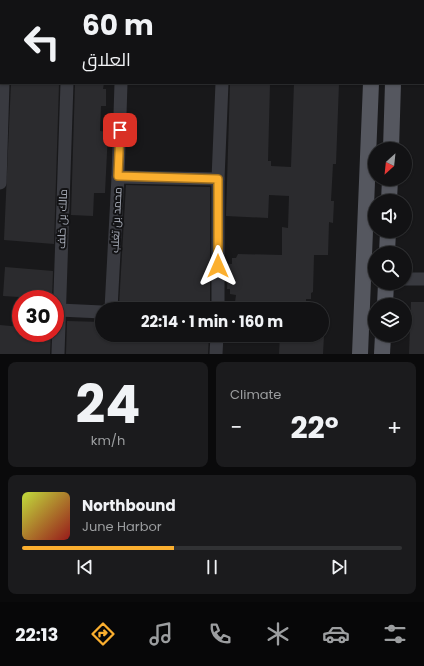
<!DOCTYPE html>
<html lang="en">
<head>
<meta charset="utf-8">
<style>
  :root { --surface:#121214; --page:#1b1b1d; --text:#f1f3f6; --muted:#9c9ea0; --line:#313234; --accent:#fbaf2f }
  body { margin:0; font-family:Poppins,Cairo,sans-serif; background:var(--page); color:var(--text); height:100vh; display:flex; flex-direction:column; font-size:15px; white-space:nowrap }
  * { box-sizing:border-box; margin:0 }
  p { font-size:13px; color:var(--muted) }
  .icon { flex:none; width:22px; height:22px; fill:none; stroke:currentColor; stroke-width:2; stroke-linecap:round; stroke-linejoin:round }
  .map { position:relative; height:354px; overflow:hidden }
  .side { display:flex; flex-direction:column; gap:8px; padding:8px; background:#0a0a0b; flex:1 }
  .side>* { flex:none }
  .hud { position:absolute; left:0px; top:0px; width:424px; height:84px; box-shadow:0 1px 3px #0004,0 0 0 1px var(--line); background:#121214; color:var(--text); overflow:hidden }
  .needle { width:26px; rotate:207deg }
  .tools { position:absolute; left:368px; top:142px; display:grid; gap:8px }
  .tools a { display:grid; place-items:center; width:44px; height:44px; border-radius:50%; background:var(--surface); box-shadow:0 1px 3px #0004,0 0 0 1px var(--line); font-size:20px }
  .speed { position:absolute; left:12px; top:290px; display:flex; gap:8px; font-size:20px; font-weight:700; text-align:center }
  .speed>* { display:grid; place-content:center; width:52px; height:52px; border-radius:50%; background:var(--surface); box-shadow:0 1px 3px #0004,0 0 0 1px var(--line); line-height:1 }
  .speed .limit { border:6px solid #d22; background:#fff; color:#111 }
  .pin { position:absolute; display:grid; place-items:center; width:34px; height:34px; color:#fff; margin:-17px; border-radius:8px; box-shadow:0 2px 6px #0006 }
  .me { position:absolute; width:44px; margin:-22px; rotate:0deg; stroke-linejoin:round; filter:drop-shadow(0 0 3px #0008) }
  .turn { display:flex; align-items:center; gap:14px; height:84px; padding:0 16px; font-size:18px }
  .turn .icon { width:52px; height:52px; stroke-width:2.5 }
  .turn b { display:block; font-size:28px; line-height:34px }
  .big { font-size:30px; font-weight:700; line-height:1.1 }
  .side .widget { flex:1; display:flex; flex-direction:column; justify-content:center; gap:6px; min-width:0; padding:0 14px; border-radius:8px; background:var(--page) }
  .side .dial { align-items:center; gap:0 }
  .dial b { font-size:52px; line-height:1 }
  .song { display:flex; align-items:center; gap:12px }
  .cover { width:48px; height:48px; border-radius:6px; background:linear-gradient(135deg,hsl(70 70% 55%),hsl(0 70% 35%)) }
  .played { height:4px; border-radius:2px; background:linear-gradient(90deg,var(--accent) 40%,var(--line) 40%) }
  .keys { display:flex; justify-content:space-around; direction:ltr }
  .heat { display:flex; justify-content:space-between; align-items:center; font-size:22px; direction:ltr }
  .side .tiles { flex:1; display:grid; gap:8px; grid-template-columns:1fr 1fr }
  .widget:last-child { grid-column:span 2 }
  .trip { position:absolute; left:95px; top:302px; width:234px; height:40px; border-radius:20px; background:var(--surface); box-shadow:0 1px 3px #0004,0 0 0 1px var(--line); font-weight:700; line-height:40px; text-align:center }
  .menu { display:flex; height:64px; justify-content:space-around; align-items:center; background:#070708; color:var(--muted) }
  .menu .icon { width:28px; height:28px }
  .menu .on { color:var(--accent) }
  .menu b { font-size:18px; color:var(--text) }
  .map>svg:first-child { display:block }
</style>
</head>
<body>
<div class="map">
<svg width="424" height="354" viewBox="0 0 424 354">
  <rect width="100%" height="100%" fill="#18181a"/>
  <g fill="#2b2b2e">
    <polygon points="11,83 59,83 54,244 4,240"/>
    <polygon points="75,83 104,83 103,89 106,89 106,106 101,106 100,131 108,132 105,193 94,193 93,216 71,215"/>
    <polygon points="230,83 270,83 268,161 271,161 271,166 291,167 294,83 339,83 336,164 333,164 331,201 334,201 333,223 329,222 328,255 314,255 313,292 311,293 311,299 306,299 306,304 235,302 236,295 230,294 230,289 227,289 228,264 232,264 232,258 236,258 238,254 282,255 282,227 288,228 289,196 269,195 268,218 226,216"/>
    <polygon points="126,185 210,187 210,309 172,309 119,306"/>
    <polygon points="5,267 53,271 52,299 3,296"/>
    <polygon points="411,302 424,302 424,354 409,354"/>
    <polygon points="67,321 102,322 102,335 209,335 208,354 66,354"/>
    <polygon points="0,325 21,327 21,333 51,333 50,354 0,354"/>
    <polygon points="280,335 324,335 323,354 279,354"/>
  </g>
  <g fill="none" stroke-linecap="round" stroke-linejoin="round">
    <g stroke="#393a40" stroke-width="13">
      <polyline points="157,1 157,0"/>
      <polyline points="0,7 1,7"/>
      <polyline points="423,78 424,78"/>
      <polyline points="118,177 218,179"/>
      <polyline points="0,183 3,83"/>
      <polyline points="405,279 424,279"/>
      <polyline points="111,309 118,177 121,83"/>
      <polyline points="218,309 218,179 222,83"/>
      <polyline points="59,310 102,312"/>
      <polyline points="58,354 67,83"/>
      <polyline points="216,354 217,335"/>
    </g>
    <g stroke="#55575f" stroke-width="16">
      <polyline points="375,1 375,0"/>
      <polyline points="396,1 396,0"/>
      <polyline points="0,26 1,26"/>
      <polyline points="391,149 393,83"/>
      <polyline points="389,201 390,179"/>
      <polyline points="387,253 388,231"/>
      <polyline points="385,305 386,283"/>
      <polyline points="360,354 371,83"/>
      <polyline points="382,354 383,335"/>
    </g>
  </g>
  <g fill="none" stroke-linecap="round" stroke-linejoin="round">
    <defs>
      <polyline id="route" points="120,130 118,176 218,179 218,266"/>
    </defs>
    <use href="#route" stroke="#a3721f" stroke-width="10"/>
    <use href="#route" stroke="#fbaf2f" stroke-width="7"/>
  </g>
  <g text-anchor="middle" stroke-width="4" stroke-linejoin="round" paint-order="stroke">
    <g font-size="11" fill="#aaafbb" stroke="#131315">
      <text transform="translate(62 219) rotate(-88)" y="4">مالك بن خلف</text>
      <text transform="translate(116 220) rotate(-87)" y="4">محمد بن تغلب</text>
    </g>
  </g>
</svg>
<div class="tools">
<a><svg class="needle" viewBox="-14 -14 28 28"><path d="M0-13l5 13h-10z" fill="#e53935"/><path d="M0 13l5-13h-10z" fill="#9c9ea0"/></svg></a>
<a><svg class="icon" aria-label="sound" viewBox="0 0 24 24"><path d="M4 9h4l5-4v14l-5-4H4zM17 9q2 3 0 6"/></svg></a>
<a><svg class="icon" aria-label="search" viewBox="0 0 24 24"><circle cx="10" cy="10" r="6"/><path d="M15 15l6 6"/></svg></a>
<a><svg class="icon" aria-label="layers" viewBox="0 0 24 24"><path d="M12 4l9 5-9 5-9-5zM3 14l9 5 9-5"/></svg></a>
</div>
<div class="speed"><div class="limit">30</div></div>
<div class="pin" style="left:120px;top:130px;background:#d93025"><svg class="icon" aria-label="arrive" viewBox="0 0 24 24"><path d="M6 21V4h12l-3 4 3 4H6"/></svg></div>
<svg class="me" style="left:218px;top:266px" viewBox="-20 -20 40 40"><path d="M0-17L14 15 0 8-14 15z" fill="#fbaf2f" stroke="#fff" stroke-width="4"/></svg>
<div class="trip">22:14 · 1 min · 160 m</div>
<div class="hud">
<div class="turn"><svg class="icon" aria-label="left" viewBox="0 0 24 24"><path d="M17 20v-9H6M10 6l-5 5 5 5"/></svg><div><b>60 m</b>العلاق</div></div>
</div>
</div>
<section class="side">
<div class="tiles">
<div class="widget dial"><b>24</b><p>km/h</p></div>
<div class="widget"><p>Climate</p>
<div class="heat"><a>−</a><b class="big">22°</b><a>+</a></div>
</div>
<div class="widget">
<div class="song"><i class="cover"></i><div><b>Northbound</b><p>June Harbor</p></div></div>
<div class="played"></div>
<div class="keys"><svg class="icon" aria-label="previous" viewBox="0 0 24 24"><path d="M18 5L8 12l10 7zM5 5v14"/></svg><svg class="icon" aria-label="pause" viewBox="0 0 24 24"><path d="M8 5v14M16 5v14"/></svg><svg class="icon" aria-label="next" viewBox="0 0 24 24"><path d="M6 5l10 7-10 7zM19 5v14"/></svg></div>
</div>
</div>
</section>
<nav class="menu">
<b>22:13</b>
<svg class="icon on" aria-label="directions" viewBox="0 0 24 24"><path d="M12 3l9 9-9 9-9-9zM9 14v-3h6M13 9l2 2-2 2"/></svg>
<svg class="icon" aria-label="music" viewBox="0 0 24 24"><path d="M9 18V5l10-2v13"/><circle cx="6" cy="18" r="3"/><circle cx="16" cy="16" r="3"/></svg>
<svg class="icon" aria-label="phone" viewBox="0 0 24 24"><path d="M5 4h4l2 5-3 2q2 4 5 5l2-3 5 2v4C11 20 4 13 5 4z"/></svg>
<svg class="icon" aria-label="climate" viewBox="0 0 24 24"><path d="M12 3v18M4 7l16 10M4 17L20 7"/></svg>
<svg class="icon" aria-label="car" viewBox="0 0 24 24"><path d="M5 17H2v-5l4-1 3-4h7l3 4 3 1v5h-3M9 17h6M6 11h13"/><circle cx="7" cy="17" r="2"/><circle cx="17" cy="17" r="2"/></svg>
<svg class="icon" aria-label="filters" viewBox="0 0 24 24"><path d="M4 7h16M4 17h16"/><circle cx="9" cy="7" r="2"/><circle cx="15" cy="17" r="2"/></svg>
</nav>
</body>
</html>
